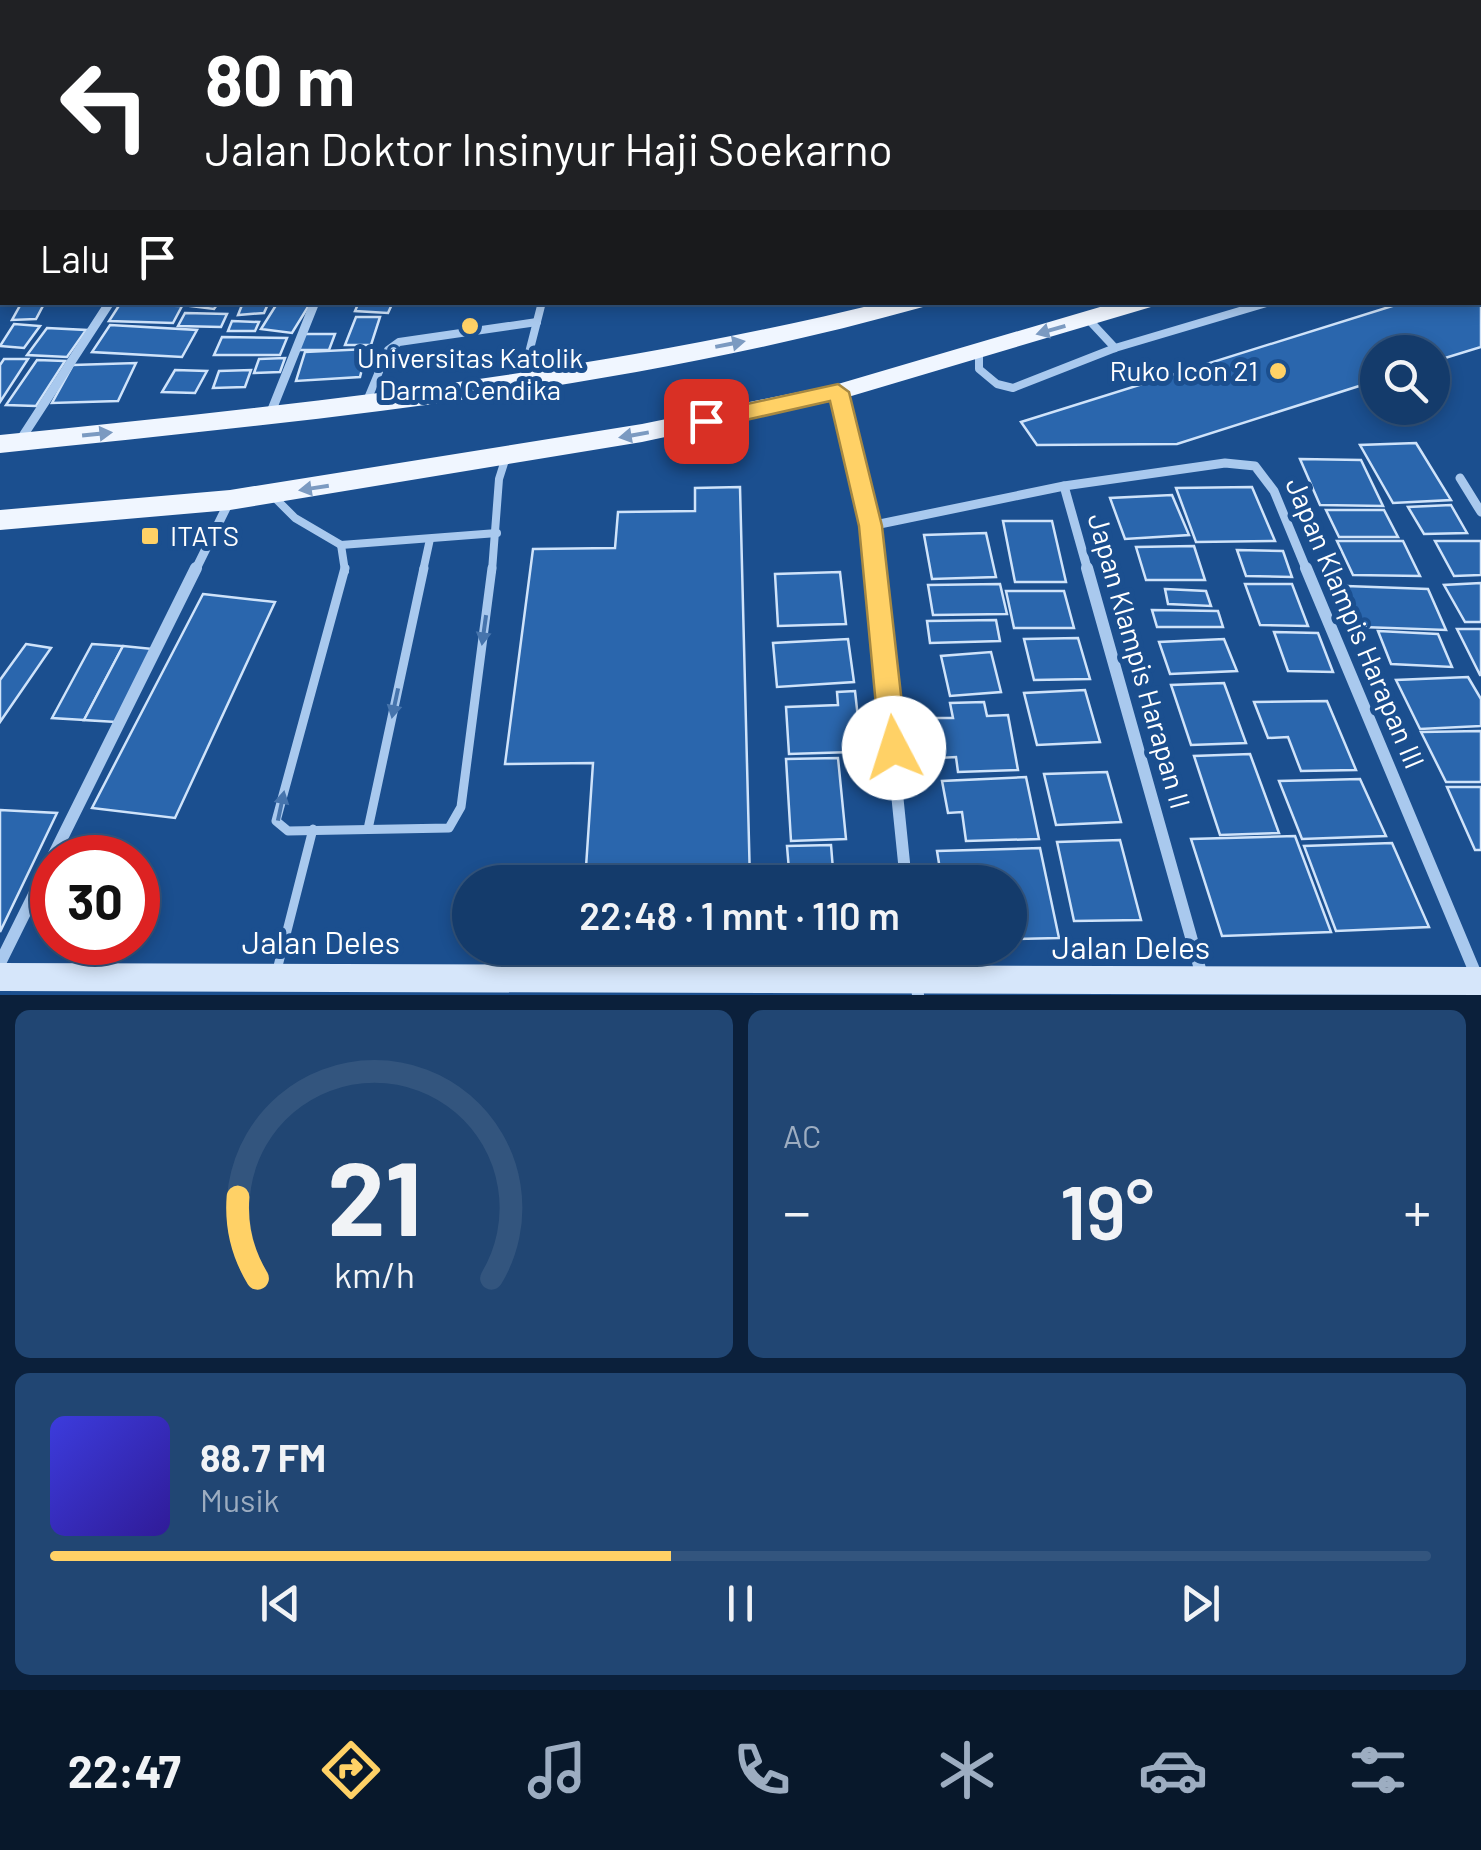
<!DOCTYPE html>
<html lang="id">
<head>
<meta charset="utf-8">
<style>
  :root { --surface:#143b6b; --page:#214673; --text:#f1f3f6; --muted:#9dadc1; --line:#33557e; --accent:#ffd166 }
  body { margin:0; font-family:Barlow,sans-serif; background:var(--page); color:var(--text); height:100vh; display:flex; flex-direction:column; font-size:38px; white-space:nowrap }
  * { box-sizing:border-box; margin:0 }
  p { font-size:32px; color:var(--muted) }
  .icon { flex:none; width:55px; height:55px; fill:none; stroke:currentColor; stroke-width:2; stroke-linecap:round; stroke-linejoin:round }
  .map { position:relative; height:995px; overflow:hidden }
  .details { display:flex; flex-direction:column; gap:15px; padding:15px; background:#0b203b; flex:1 }
  .details>* { flex:none }
  .top-card { position:absolute; left:0px; top:0px; width:1482px; height:305px; box-shadow:0 5px 15px #0003,0 0 0 2px var(--line); background:#202124; color:#fff; overflow:hidden }
  .controls { position:absolute; left:1360px; top:335px; display:grid; gap:20px }
  .controls a { display:grid; place-items:center; width:90px; height:90px; border-radius:50%; background:var(--surface); box-shadow:0 5px 15px #0003,0 0 0 2px var(--line); font-size:50px }
  .speed { position:absolute; left:30px; top:835px; display:flex; gap:20px; font-size:50px; font-weight:700; text-align:center }
  .speed>* { display:grid; place-content:center; width:130px; height:130px; border-radius:50%; background:var(--surface); box-shadow:0 5px 15px #0003,0 0 0 2px var(--line); line-height:1 }
  .speed .limit { border:15px solid #d22; background:#fff; color:#111 }
  .pin { position:absolute; display:grid; place-items:center; width:85px; height:85px; color:#fff; margin:-42px; border-radius:20px; box-shadow:0 5px 15px #0006 }
  .me { position:absolute; width:110px; margin:-55px; rotate:355deg; stroke-linejoin:round; filter:drop-shadow(0 0 8px #0008) }
  .turn { display:flex; align-items:center; gap:35px; height:210px; padding:0 40px; font-size:45px }
  .turn .icon { width:130px; height:130px; stroke-width:2.5 }
  .turn b { display:block; font-size:70px; line-height:85px }
  .then { display:flex; align-items:center; height:95px; padding:0 40px; background:#0003; gap:20px; font-size:38px }
  .big { font-size:75px; font-weight:600; line-height:1.1 }
  .details .widget { flex:1; display:flex; flex-direction:column; justify-content:center; gap:15px; min-width:0; padding:0 35px; border-radius:15px; background:var(--page) }
  .details .dial { align-items:center; gap:0 }
  .dial svg { height:260px; overflow:visible; fill:none; stroke:var(--line); stroke-width:7; stroke-linecap:round; text-anchor:middle }
  .dial text { fill:var(--text); stroke:none }
  .song { display:flex; align-items:center; gap:30px }
  .cover { width:120px; height:120px; border-radius:15px; background:linear-gradient(135deg,hsl(240 70% 55%),hsl(250 70% 35%)) }
  .played { height:10px; border-radius:5px; background:linear-gradient(90deg,var(--accent) 45%,var(--line) 45%) }
  .keys { display:flex; justify-content:space-around; direction:ltr }
  .heat { display:flex; justify-content:space-between; align-items:center; font-size:55px; direction:ltr }
  .details .tiles { flex:1; display:grid; gap:15px; grid-template-columns:1fr 1fr }
  .widget:last-child { grid-column:span 2 }
  .trip { position:absolute; left:452px; top:865px; width:575px; height:100px; border-radius:50px; background:var(--surface); box-shadow:0 5px 15px #0003,0 0 0 2px var(--line); font-weight:600; line-height:100px; text-align:center }
  .tab-bar { display:flex; height:160px; justify-content:space-around; align-items:center; background:#08182b; color:var(--muted) }
  .tab-bar .icon { width:70px; height:70px }
  .tab-bar .on { color:var(--accent) }
  .tab-bar b { font-size:45px; color:var(--text) }
  .map>svg:first-child { display:block }
</style>
</head>
<body>
<div class="map">
<svg width="1481" height="995" viewBox="0 0 1481 995">
  <rect width="100%" height="100%" fill="#1b4f8f"/>
  <g fill="#2a66ad" stroke="#cfe3fa" stroke-width="2.5">
    <polygon points="1481,280 1481,347 1432,362 1432,352 1378,352 1378,380 1177,444 1037,445 1021,422 1405,302 1480,302"/>
    <polygon points="22,302 45,302 36,319 12,320"/>
    <polygon points="158,302 219,302 214,309"/>
    <polygon points="278,302 311,302 292,333 261,329"/>
    <polygon points="359,302 393,302 388,313 355,311"/>
    <polygon points="120,304 182,306 173,323 109,321"/>
    <polygon points="268,304 264,313 238,315 242,305"/>
    <polygon points="185,313 227,314 221,327 178,326"/>
    <polygon points="356,317 380,317 371,345 345,345"/>
    <polygon points="232,321 259,322 255,331 228,331"/>
    <polygon points="14,324 40,326 24,348 0,346"/>
    <polygon points="110,325 197,330 182,357 92,352"/>
    <polygon points="47,328 86,330 67,357 27,355"/>
    <polygon points="303,334 335,334 329,350 297,350"/>
    <polygon points="222,337 287,338 280,355 214,355"/>
    <polygon points="367,349 360,377 296,381 305,352"/>
    <polygon points="285,358 280,372 254,373 259,359"/>
    <polygon points="4,359 28,359 0,402 0,365"/>
    <polygon points="37,360 65,361 36,406 6,405"/>
    <polygon points="136,363 118,401 52,403 73,365"/>
    <polygon points="175,370 207,371 195,393 162,392"/>
    <polygon points="251,370 245,387 213,388 219,371"/>
    <polygon points="1416,443 1451,500 1393,503 1360,445"/>
    <polygon points="1300,459 1361,460 1383,506 1320,505"/>
    <polygon points="740,487 750,882 585,882 593,763 505,764 533,549 615,548 618,512 695,511 695,488"/>
    <polygon points="1252,487 1275,541 1196,542 1176,488"/>
    <polygon points="1172,495 1189,535 1125,539 1110,498"/>
    <polygon points="1451,505 1467,533 1424,534 1408,507"/>
    <polygon points="1326,510 1384,510 1398,537 1339,537"/>
    <polygon points="1003,521 1052,521 1066,582 1015,582"/>
    <polygon points="986,533 996,577 932,579 924,535"/>
    <polygon points="1337,541 1403,541 1420,576 1353,575"/>
    <polygon points="1435,541 1481,541 1481,575 1454,576"/>
    <polygon points="1194,546 1205,580 1146,580 1136,547"/>
    <polygon points="1237,550 1283,551 1292,577 1246,576"/>
    <polygon points="840,572 846,624 778,626 775,574"/>
    <polygon points="1481,583 1481,622 1465,622 1444,585"/>
    <polygon points="1000,584 1007,614 933,615 928,585"/>
    <polygon points="1245,584 1292,584 1308,626 1260,625"/>
    <polygon points="1346,586 1428,589 1446,630 1362,627"/>
    <polygon points="1165,589 1206,591 1211,606 1168,604"/>
    <polygon points="1006,591 1064,591 1074,628 1014,628"/>
    <polygon points="203,594 275,602 175,818 92,808"/>
    <polygon points="1152,610 1218,611 1223,627 1157,627"/>
    <polygon points="996,620 1000,641 930,643 927,621"/>
    <polygon points="1457,629 1481,629 1481,675 1480,675"/>
    <polygon points="1378,631 1438,634 1452,667 1391,664"/>
    <polygon points="1274,632 1318,633 1333,672 1288,671"/>
    <polygon points="1078,638 1090,679 1034,680 1024,639"/>
    <polygon points="848,639 854,682 777,687 773,643"/>
    <polygon points="1224,639 1237,671 1170,674 1159,642"/>
    <polygon points="26,644 51,648 0,722 0,680"/>
    <polygon points="92,644 123,646 84,720 52,718"/>
    <polygon points="123,646 153,649 116,722 84,720"/>
    <polygon points="991,652 1001,692 950,696 941,656"/>
    <polygon points="1468,677 1481,699 1481,726 1420,729 1396,680"/>
    <polygon points="1224,683 1246,743 1191,745 1171,685"/>
    <polygon points="1085,690 1100,742 1037,745 1024,693"/>
    <polygon points="855,691 859,727 850,727 852,752 789,754 786,707 838,705 837,692"/>
    <polygon points="1327,701 1356,770 1301,771 1288,737 1268,738 1254,702"/>
    <polygon points="984,702 987,716 1008,715 1018,770 958,772 956,757 938,758 931,718 953,718 950,703"/>
    <polygon points="1481,731 1481,782 1446,782 1421,732"/>
    <polygon points="1250,754 1279,833 1220,835 1194,756"/>
    <polygon points="838,758 846,839 791,841 786,759"/>
    <polygon points="1107,772 1121,822 1056,825 1044,774"/>
    <polygon points="1026,777 1039,839 966,841 962,812 948,813 942,781"/>
    <polygon points="1360,779 1386,836 1302,839 1279,781"/>
    <polygon points="1447,787 1481,787 1481,850 1475,850"/>
    <polygon points="0,810 57,813 0,932"/>
    <polygon points="1295,836 1331,932 1222,936 1191,839"/>
    <polygon points="1120,840 1141,920 1074,921 1057,842"/>
    <polygon points="1392,843 1429,927 1336,931 1304,846"/>
    <polygon points="831,845 834,882 790,882 787,846"/>
    <polygon points="1040,848 1059,938 1010,939 1010,882 942,882 937,851"/>
  </g>
  <g fill="none" stroke-linecap="round" stroke-linejoin="round">
    <g stroke="#a9c9ee" stroke-width="8">
      <polyline points="1088,319 1115,348"/>
      <polyline points="979,351 979,369 997,384 1013,388 1115,348 1270,302"/>
      <polyline points="522,380 542,302"/>
      <polyline points="366,403 388,350 399,342 537,322"/>
      <polyline points="274,497 295,518 341,545 497,533"/>
      <polyline points="341,545 345,571"/>
      <polyline points="423,571 430,539"/>
      <polyline points="492,571 499,479 506,457"/>
    </g>
    <g stroke="#a9c9ee" stroke-width="9">
      <polyline points="345,568 276,821 288,831 449,828 461,807 492,568"/>
      <polyline points="368,829 424,568"/>
      <polyline points="277,970 313,829"/>
    </g>
    <g stroke="#a9c9ee" stroke-width="9">
      <polyline points="838,392 870,526 875,571"/>
      <polyline points="269,417 315,302"/>
      <polyline points="19,442 110,302"/>
      <polyline points="1460,478 1481,512"/>
      <polyline points="1064,486 1088,571"/>
      <polyline points="870,526 1064,486 1225,463 1255,466 1274,491 1307,571"/>
      <polyline points="195,571 230,500"/>
    </g>
    <g stroke="#a9c9ee" stroke-width="12">
      <polyline points="874,568 906,882"/>
      <polyline points="1087,568 1202,976"/>
      <polyline points="1306,568 1477,977"/>
      <polyline points="912,948 918,995"/>
      <polyline points="0,963 196,568"/>
    </g>
    <polygon fill="#d6e6fa" fill-rule="evenodd" points="0,963 1481,967 1481,995 0,991"/>
    <g fill="#f0f6ff" fill-rule="evenodd">
      <rect x="1480" y="152" width="1" height="12"/>
      <rect x="1480" y="207" width="1" height="12"/>
      <path d="M885,302H926L923,307C623,391 309,421 0,453V435C297,405 594,373 885,302Z"/>
      <polygon points="1117,302 1154,302 1151,307 838,400 642,442 230,510 0,530 0,510 230,490 642,424 838,384"/>
    </g>
  </g>
  <defs><path id="oneway-solid" d="M-6-.8H1V-3.2L6.5 0L1 3.2V.8H-6Z" transform="scale(2.5)"/></defs>
  <g fill="#7b9ac1">
    <use href="#oneway-solid" transform="translate(1051 330) rotate(164)"/>
    <use href="#oneway-solid" transform="translate(730 344) rotate(-11)"/>
    <use href="#oneway-solid" transform="translate(97 434) rotate(-6)"/>
    <use href="#oneway-solid" transform="translate(634 435) rotate(170)"/>
    <use href="#oneway-solid" transform="translate(314 488) rotate(171)"/>
  </g>
  <g fill="#4674ac">
    <use href="#oneway-solid" transform="translate(484 630) rotate(98)"/>
    <use href="#oneway-solid" transform="translate(395 703) rotate(102)"/>
    <use href="#oneway-solid" transform="translate(281 806) rotate(-78)"/>
  </g>
  <polygon fill="#ffd166" stroke="#a68842" stroke-width="2.5" points="838,384 849,392 882,526 907,748 903,757 894,761 884,757 880,748 859,526 830,401 706,429 695,421 706,413"/>
  <g fill="#ffd166" stroke="#1b4f8f" stroke-width="4">
    <circle cx="470" cy="326" r="10"/>
    <circle cx="1278" cy="371" r="10"/>
    <rect x="140" y="526" width="20" height="20" rx="5"/>
  </g>
  <g text-anchor="middle" stroke-width="10" stroke-linejoin="round" paint-order="stroke">
    <g font-size="28" fill="#fff" stroke="#1b4f8f">
      <text x="470" y="368">Universitas Katolik<tspan x="470" dy="32">Darma Cendika</tspan></text>
      <text x="1258" y="381" text-anchor="end">Ruko Icon 21</text>
      <text x="170" y="546" text-anchor="start">ITATS</text>
    </g>
    <g font-size="28" fill="#fff" stroke="#1b4f8f">
      <text transform="translate(1355 623) rotate(67)" y="10">Japan Klampis Harapan III</text>
      <text transform="translate(1139 661) rotate(74)" y="10">Japan Klampis Harapan II</text>
    </g>
    <g font-size="32" fill="#fff" stroke="#1b4f8f">
      <text x="321" y="954">Jalan Deles</text>
      <text x="1131" y="959">Jalan Deles</text>
    </g>
  </g>
</svg>
<div class="controls">
<a><svg class="icon" aria-label="search" viewBox="0 0 24 24"><circle cx="10" cy="10" r="6"/><path d="M15 15l6 6"/></svg></a>
</div>
<div class="speed"><div class="limit">30</div></div>
<div class="pin" style="left:706px;top:421px;background:#d93025"><svg class="icon" aria-label="arrive" viewBox="0 0 24 24"><path d="M6 21V4h12l-3 4 3 4H6"/></svg></div>
<svg class="me" style="left:894px;top:748px" viewBox="-20 -20 40 40"><circle r="19" fill="#fff"/><path d="M0-13L10 11 0 6-10 11z" fill="#ffd166"/></svg>
<div class="trip">22:48 · 1 mnt · 110 m</div>
<div class="top-card">
<div class="turn"><svg class="icon" aria-label="left" viewBox="0 0 24 24"><path d="M17 20v-9H6M10 6l-5 5 5 5"/></svg><div><b>80 m</b>Jalan Doktor Insinyur Haji Soekarno</div></div>
<div class="then">Lalu<svg class="icon" aria-label="arrive" viewBox="0 0 24 24"><path d="M6 21V4h12l-3 4 3 4H6"/></svg></div>
</div>
</div>
<section class="details">
<div class="tiles">
<div class="widget dial"><svg viewBox="0 0 100 80">
<path d="M14 69A42 42 0 1 1 86 69"/>
<path d="M14 69A42 42 0 0 1 8 44" stroke="#ffd166"/>
<text x="50" y="56" font-size="32" font-weight="700">21</text>
<text x="50" y="72" font-size="11">km/h</text>
</svg></div>
<div class="widget"><p>AC</p>
<div class="heat"><a>−</a><b class="big">19°</b><a>+</a></div>
</div>
<div class="widget">
<div class="song"><i class="cover"></i><div><b>88.7 FM</b><p>Musik</p></div></div>
<div class="played"></div>
<div class="keys"><svg class="icon" aria-label="previous" viewBox="0 0 24 24"><path d="M18 5L8 12l10 7zM5 5v14"/></svg><svg class="icon" aria-label="pause" viewBox="0 0 24 24"><path d="M8 5v14M16 5v14"/></svg><svg class="icon" aria-label="next" viewBox="0 0 24 24"><path d="M6 5l10 7-10 7zM19 5v14"/></svg></div>
</div>
</div>
</section>
<nav class="tab-bar">
<b>22:47</b>
<svg class="icon on" aria-label="directions" viewBox="0 0 24 24"><path d="M12 3l9 9-9 9-9-9zM9 14v-3h6M13 9l2 2-2 2"/></svg>
<svg class="icon" aria-label="music" viewBox="0 0 24 24"><path d="M9 18V5l10-2v13"/><circle cx="6" cy="18" r="3"/><circle cx="16" cy="16" r="3"/></svg>
<svg class="icon" aria-label="phone" viewBox="0 0 24 24"><path d="M5 4h4l2 5-3 2q2 4 5 5l2-3 5 2v4C11 20 4 13 5 4z"/></svg>
<svg class="icon" aria-label="climate" viewBox="0 0 24 24"><path d="M12 3v18M4 7l16 10M4 17L20 7"/></svg>
<svg class="icon" aria-label="car" viewBox="0 0 24 24"><path d="M5 17H2v-5l4-1 3-4h7l3 4 3 1v5h-3M9 17h6M6 11h13"/><circle cx="7" cy="17" r="2"/><circle cx="17" cy="17" r="2"/></svg>
<svg class="icon" aria-label="filters" viewBox="0 0 24 24"><path d="M4 7h16M4 17h16"/><circle cx="9" cy="7" r="2"/><circle cx="15" cy="17" r="2"/></svg>
</nav>
</body>
</html>
